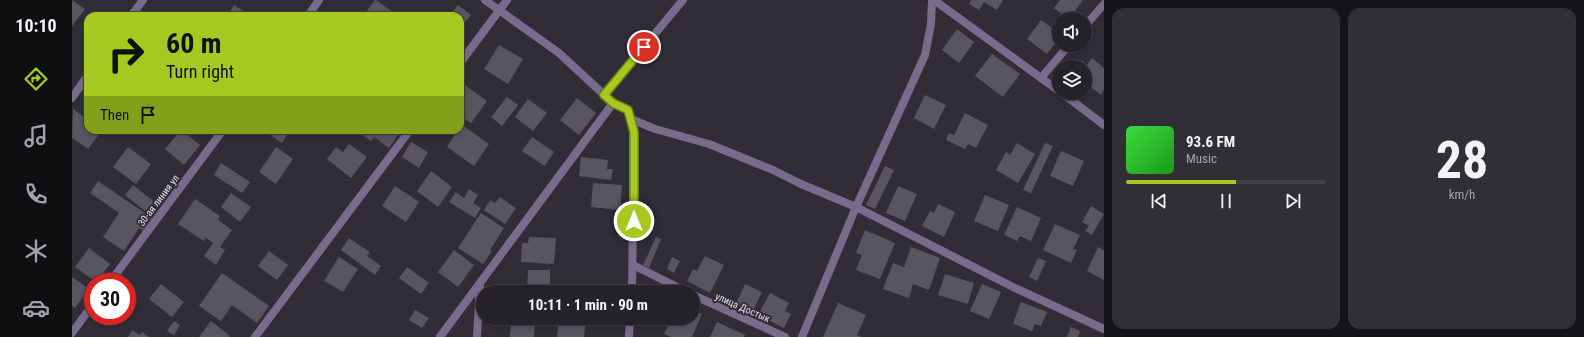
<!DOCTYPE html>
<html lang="en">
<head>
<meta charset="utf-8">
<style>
  :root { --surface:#252229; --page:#312f35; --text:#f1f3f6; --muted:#a3a4a8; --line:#423f46; --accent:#a6c821 }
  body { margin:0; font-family:"Roboto Condensed",sans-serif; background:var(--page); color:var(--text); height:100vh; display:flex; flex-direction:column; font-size:15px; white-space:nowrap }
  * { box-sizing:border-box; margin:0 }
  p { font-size:13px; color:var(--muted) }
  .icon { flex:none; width:22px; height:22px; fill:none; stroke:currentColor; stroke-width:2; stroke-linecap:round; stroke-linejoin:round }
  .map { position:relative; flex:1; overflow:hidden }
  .details { display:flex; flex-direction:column; gap:8px; padding:8px; background:#141317; width:480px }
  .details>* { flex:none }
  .hud { position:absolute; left:12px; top:12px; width:380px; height:122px; border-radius:12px; box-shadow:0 2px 6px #0003,0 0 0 1px var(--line); background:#a6c821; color:#111; overflow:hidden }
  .fabs { position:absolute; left:980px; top:12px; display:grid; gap:8px }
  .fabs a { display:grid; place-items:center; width:40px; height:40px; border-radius:50%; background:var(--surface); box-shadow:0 2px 6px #0003,0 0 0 1px var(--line); font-size:20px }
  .speed { position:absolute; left:12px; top:273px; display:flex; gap:8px; font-size:20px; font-weight:700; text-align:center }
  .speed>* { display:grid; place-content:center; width:52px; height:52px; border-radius:50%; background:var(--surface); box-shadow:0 2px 6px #0003,0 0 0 1px var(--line); line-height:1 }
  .speed .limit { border:6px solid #d22; background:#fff; color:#111 }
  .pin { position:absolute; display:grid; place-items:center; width:34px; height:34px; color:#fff; margin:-17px; border:2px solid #fff; border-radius:50%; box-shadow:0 1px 4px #0007 }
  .me { position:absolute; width:44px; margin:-22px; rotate:0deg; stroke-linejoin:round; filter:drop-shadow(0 0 3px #0008) }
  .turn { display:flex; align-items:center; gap:14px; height:84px; padding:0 16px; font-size:18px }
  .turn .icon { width:52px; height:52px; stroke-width:2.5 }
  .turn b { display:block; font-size:28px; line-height:34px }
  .then { display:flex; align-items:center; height:38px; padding:0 16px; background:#0003; gap:8px; font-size:15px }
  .details .widget { flex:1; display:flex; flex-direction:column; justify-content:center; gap:6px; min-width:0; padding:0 14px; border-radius:12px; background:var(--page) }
  .details .dial { align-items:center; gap:0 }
  .dial b { font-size:52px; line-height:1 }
  .song { display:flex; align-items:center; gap:12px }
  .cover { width:48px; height:48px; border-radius:6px; background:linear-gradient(135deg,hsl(120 70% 55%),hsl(120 70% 35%)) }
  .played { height:4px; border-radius:2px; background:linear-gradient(90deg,var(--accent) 55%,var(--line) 55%) }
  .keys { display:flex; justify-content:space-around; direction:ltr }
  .details .tiles { flex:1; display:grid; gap:8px; grid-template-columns:repeat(2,1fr) }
  .trip { position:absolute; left:404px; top:285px; width:224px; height:40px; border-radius:20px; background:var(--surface); box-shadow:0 2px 6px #0003,0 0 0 1px var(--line); font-weight:700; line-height:40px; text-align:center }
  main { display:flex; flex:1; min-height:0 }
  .tab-bar { display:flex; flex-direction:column; width:72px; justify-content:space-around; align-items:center; background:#0f0e10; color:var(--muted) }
  .tab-bar .icon { width:28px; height:28px }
  .tab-bar .current { color:var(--accent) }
  .tab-bar b { font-size:18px; color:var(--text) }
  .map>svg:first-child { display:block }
</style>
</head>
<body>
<main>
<nav class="tab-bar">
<b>10:10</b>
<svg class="icon current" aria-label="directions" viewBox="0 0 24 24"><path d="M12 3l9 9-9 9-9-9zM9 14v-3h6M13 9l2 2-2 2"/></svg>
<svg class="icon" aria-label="music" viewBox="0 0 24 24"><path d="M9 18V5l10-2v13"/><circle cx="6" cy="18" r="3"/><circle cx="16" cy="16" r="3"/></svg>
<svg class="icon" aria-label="phone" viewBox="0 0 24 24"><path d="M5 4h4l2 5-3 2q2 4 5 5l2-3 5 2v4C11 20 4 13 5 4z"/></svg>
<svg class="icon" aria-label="climate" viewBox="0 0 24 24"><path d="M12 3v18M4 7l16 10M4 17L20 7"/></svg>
<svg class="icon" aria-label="car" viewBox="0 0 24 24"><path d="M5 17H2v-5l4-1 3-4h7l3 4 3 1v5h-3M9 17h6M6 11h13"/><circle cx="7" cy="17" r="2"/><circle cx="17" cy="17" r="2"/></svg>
</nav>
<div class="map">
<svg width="1032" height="337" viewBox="0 0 1032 337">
  <rect width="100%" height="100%" fill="#312d37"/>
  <g fill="#595560">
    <polygon points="0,0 13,9 0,26"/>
    <polygon points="303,0 304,0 326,16 300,16 294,12"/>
    <polygon points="899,0 931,0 925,10 912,2 907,10 897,4"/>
    <polygon points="988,0 1011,0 997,19 982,8"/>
    <polygon points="162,5 179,16 155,16"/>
    <polygon points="386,5 399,15 388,28 388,16 377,16"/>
    <polygon points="969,20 987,33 987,38 975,54 955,39"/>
    <polygon points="885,29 902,42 887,63 870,50"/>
    <polygon points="427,45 451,59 436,84 412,69"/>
    <polygon points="920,54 948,74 931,97 903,76"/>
    <polygon points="1020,58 1032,68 1032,90 1029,95 1013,83 1013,67 1005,67 1010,60 1015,65"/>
    <polygon points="390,83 415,101 399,123 388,116 388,85"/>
    <polygon points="853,95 874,105 862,129 842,118"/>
    <polygon points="435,97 446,105 430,126 419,117"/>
    <polygon points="505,98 524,113 507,135 488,120"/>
    <polygon points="456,99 475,113 461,131 443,117"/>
    <polygon points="1,109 16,120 16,130 30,130 16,149 0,138"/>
    <polygon points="893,113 916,125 904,148 896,144 893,149 874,140 877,133 882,135"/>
    <polygon points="390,125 417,144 402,166 375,147 386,130 388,130"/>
    <polygon points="109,130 128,145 112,165 93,149"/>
    <polygon points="191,130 218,130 210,143"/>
    <polygon points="283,130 329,130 317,148 302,137 299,141"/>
    <polygon points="460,137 482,152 473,166 450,151"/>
    <polygon points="339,142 356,152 347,168 330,157"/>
    <polygon points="945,143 963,154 946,183 924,170 934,152 938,155"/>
    <polygon points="973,143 981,146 959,193 951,190"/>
    <polygon points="277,144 295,157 279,178 255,159 264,147 271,152"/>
    <polygon points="56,147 79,164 64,184 41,167"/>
    <polygon points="204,147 221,159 204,184 187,172"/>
    <polygon points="989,151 1012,161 1001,186 978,176"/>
    <polygon points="509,157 536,160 535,169 541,169 539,180 507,176"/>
    <polygon points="149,163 178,182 170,193 142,175"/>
    <polygon points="813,166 822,170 803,209 794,205"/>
    <polygon points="359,171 380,187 366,207 345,191"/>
    <polygon points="26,181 80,218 71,231 67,228 52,251 31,237 47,213 18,193"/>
    <polygon points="521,183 550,185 548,210 519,207"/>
    <polygon points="61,185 86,205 78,215 53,195"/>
    <polygon points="323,186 347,202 334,222 310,206"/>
    <polygon points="826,186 845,194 833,221 814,213"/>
    <polygon points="397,189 406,195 401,203 409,208 403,218 377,202 384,192 392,198"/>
    <polygon points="159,193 179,207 168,222 149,207"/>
    <polygon points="913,195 937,205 926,231 902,221"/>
    <polygon points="428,197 444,208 433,224 412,210 418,200 423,203"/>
    <polygon points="123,199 148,216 146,220 160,230 148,247 153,250 144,265 132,256 141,243 134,238 132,241 106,224"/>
    <polygon points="866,204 883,212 872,237 850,226 858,211 862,213"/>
    <polygon points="1019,206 1032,214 1020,235 1013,231 1017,226 1010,222"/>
    <polygon points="945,207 969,218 959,241 948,236 945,241 932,235"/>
    <polygon points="409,213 432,228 418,250 420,251 411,264 386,248"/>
    <polygon points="983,224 1008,235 1001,249 1005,250 999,263 971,250"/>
    <polygon points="793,230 823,243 808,279 784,270 790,255 784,253"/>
    <polygon points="457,237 484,238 482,264 449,262 450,243 456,243"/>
    <polygon points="584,237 589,239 577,268 571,265"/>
    <polygon points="277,238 298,252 295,256 309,266 303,275 269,250"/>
    <polygon points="839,247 868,258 857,290 841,284 837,298 811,289 821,263 832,267"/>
    <polygon points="1026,247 1032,250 1032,280 1015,271"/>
    <polygon points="17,248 38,264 24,282 3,267"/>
    <polygon points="382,250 402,265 386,287 366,272"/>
    <polygon points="197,251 216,265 205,280 186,266"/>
    <polygon points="633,256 652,265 638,293 615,281 621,269 625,271"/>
    <polygon points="267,257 286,269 271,292 252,281"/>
    <polygon points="600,257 608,261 602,273 595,269"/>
    <polygon points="966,258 974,261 965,281 957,277"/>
    <polygon points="335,267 357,283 349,294 327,278"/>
    <polygon points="456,270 478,270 478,292 455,292"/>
    <polygon points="150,273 197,306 185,323 160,305 149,321 127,306"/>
    <polygon points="873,274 902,283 896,304 866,295"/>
    <polygon points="0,277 17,289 3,308 0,306"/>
    <polygon points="89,284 112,302 100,317 77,299"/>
    <polygon points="673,284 690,292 679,315 662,308"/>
    <polygon points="910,284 929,292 917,319 898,311"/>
    <polygon points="698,293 717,303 713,311 719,314 712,328 686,315"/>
    <polygon points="949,302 975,312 969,326 963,324 960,331 941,324"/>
    <polygon points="766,303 794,315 785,335 789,337 751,337"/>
    <polygon points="343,310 357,318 350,328 337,320"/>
    <polygon points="621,310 630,314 620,337 599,337 592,334 600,318 621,318"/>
    <polygon points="439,318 463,318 462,337 438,337"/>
    <polygon points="487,318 514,318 512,337 485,337"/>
    <polygon points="102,321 108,325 102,335 95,331"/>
    <polygon points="139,321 158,336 157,337 127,337"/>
    <polygon points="645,322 673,335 672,337 638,337"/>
    <polygon points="999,327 1008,331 1006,337 995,337"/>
    <polygon points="60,330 68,335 70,332 77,337 56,337"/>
  </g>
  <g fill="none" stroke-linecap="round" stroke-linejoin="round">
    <g stroke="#776c8b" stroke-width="8">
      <polyline points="413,0 487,53 541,103 556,110 562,132 560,292"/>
      <polyline points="862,0 987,91"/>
      <polyline points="59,16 71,0"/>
      <polyline points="236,16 247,0"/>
      <polyline points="1013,26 1032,4"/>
      <polyline points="388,63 435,0"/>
      <polyline points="969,78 997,45"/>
      <polyline points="990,93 1032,125"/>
      <polyline points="532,95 611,0"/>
      <polyline points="0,98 16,75"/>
      <polyline points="559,119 583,129 637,144 701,170 729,184 784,207 941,287 1032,329"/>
      <polyline points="561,265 615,292"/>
      <polyline points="38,282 151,130"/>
      <polyline points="621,295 713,337"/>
      <polyline points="0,333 21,304"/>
      <polyline points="183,337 338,130"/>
      <polyline points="368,337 541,103"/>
      <polyline points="405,337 408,285"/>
      <polyline points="557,337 558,318"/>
      <polyline points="730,337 784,207 853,55 859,24 860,0"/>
    </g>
  </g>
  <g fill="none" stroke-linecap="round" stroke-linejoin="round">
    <defs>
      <polyline id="route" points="562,221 562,132 556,110 541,103 532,95 572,47"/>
    </defs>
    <use href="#route" stroke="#6c8215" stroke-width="10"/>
    <use href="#route" stroke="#a6c821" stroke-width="7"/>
  </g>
  <g text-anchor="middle" stroke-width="4" stroke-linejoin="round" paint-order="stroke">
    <g font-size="10" fill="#e3e1e8" stroke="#312d37">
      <text transform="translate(86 200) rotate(-53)" y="4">30-ая линия ул</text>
      <text transform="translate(671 307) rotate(24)" y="4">улица Достык</text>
    </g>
  </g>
</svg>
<div class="fabs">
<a><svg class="icon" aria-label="sound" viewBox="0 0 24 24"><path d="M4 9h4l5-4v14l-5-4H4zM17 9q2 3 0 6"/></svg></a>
<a><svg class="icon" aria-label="layers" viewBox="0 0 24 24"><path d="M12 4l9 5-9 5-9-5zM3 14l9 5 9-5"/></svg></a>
</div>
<div class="speed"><div class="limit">30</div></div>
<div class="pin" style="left:572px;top:47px;background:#d93025"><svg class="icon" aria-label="arrive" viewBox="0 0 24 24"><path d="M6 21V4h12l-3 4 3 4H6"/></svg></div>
<svg class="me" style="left:562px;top:221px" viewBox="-20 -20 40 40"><circle r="17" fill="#a6c821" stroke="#fff" stroke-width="3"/><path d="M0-11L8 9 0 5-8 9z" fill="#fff"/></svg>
<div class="trip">10:11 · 1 min · 90 m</div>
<div class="hud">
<div class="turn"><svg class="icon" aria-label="right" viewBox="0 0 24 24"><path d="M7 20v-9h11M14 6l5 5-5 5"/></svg><div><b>60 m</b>Turn right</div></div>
<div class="then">Then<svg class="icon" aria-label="arrive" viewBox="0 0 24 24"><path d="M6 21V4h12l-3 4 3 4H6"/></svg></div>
</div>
</div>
<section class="details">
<div class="tiles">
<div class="widget">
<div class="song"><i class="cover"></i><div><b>93.6 FM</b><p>Music</p></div></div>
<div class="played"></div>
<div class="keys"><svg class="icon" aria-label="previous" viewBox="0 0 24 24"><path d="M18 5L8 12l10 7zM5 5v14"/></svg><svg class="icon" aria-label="pause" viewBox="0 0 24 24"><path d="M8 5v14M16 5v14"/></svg><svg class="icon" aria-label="next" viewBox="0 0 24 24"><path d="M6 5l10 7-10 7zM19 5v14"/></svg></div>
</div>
<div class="widget dial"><b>28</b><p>km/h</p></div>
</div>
</section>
</main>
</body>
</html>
